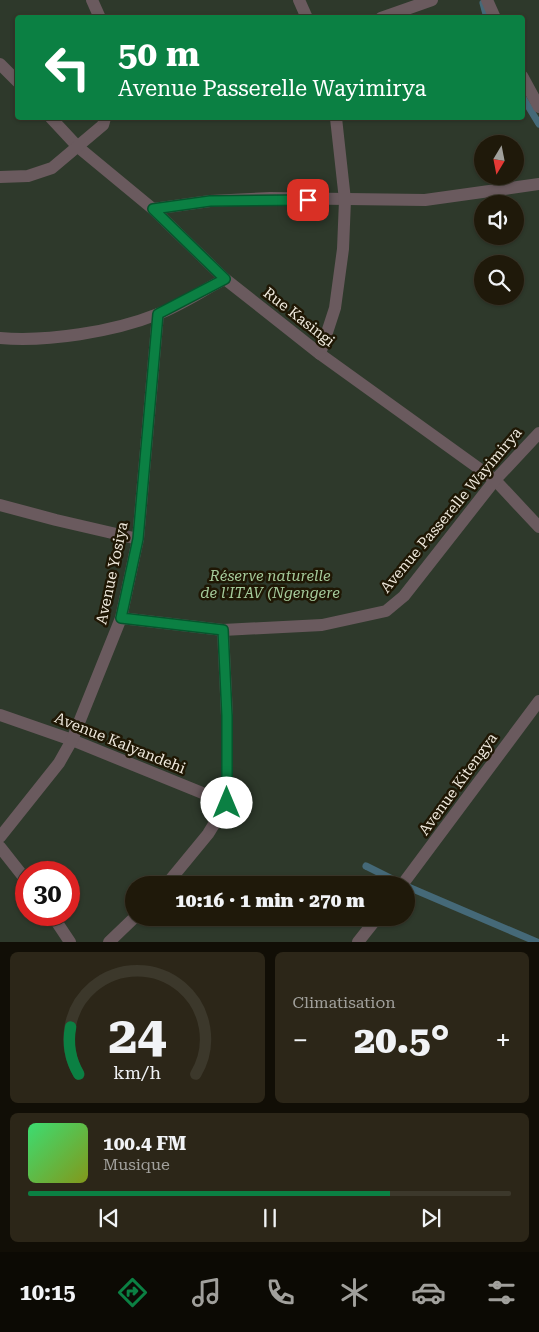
<!DOCTYPE html>
<html lang="fr">
<head>
<meta charset="utf-8">
<style>
  :root { --surface:#1f190a; --page:#2c2618; --text:#f1f3f6; --muted:#a1a09c; --line:#3c382b; --accent:#0b8043 }
  body { margin:0; font-family:"Roboto Serif",serif; background:var(--page); color:var(--text); height:100vh; display:flex; flex-direction:column; font-size:19px; white-space:nowrap }
  * { box-sizing:border-box; margin:0 }
  p { font-size:16px; color:var(--muted) }
  .icon { flex:none; width:28px; height:28px; fill:none; stroke:currentColor; stroke-width:2; stroke-linecap:round; stroke-linejoin:round }
  .map { position:relative; height:942px; overflow:hidden }
  .side { display:flex; flex-direction:column; gap:10px; padding:10px; background:#110e06; flex:1 }
  .side>* { flex:none }
  .banner { position:absolute; left:15px; top:15px; width:510px; height:105px; border-radius:5px; box-shadow:0 1px 4px #0004,0 0 0 1px var(--line); background:#0b8043; color:#fff; overflow:hidden }
  .needle { width:32px; rotate:190deg }
  .controls { position:absolute; left:474px; top:135px; display:grid; gap:10px }
  .controls a { display:grid; place-items:center; width:50px; height:50px; border-radius:50%; background:var(--surface); box-shadow:0 1px 4px #0004,0 0 0 1px var(--line); font-size:25px }
  .speed { position:absolute; left:15px; top:861px; display:flex; gap:10px; font-size:25px; font-weight:700; text-align:center }
  .speed>* { display:grid; place-content:center; width:65px; height:65px; border-radius:50%; background:var(--surface); box-shadow:0 1px 4px #0004,0 0 0 1px var(--line); line-height:1 }
  .speed .limit { border:8px solid #d22; background:#fff; color:#111 }
  .pin { position:absolute; display:grid; place-items:center; width:42px; height:42px; color:#fff; margin:-21px; border-radius:10px; box-shadow:0 2px 8px #0006 }
  .me { position:absolute; width:55px; margin:-28px; rotate:0deg; stroke-linejoin:round; filter:drop-shadow(0 0 4px #0008) }
  .turn { display:flex; align-items:center; gap:18px; height:105px; padding:0 20px; font-size:22px }
  .turn .icon { width:65px; height:65px; stroke-width:2.5 }
  .turn b { display:block; font-size:35px; line-height:42px }
  .big { font-size:38px; font-weight:800; line-height:1.1 }
  .side .tile { flex:1; display:flex; flex-direction:column; justify-content:center; gap:8px; min-width:0; padding:0 18px; border-radius:8px; background:var(--page) }
  .side .dial { align-items:center; gap:0 }
  .dial svg { height:130px; overflow:visible; fill:none; stroke:var(--line); stroke-width:7; stroke-linecap:round; text-anchor:middle }
  .dial text { fill:var(--text); stroke:none }
  .song { display:flex; align-items:center; gap:15px }
  .cover { width:60px; height:60px; border-radius:8px; background:linear-gradient(135deg,hsl(140 70% 55%),hsl(70 70% 35%)) }
  .played { height:5px; border-radius:2px; background:linear-gradient(90deg,var(--accent) 75%,var(--line) 75%) }
  .keys { display:flex; justify-content:space-around; direction:ltr }
  .heat { display:flex; justify-content:space-between; align-items:center; font-size:28px; direction:ltr }
  .side .tiles { flex:1; display:grid; gap:10px; grid-template-columns:1fr 1fr }
  .tile:last-child { grid-column:span 2 }
  .trip { position:absolute; left:125px; top:876px; width:290px; height:50px; border-radius:25px; background:var(--surface); box-shadow:0 1px 4px #0004,0 0 0 1px var(--line); font-weight:800; line-height:50px; text-align:center }
  .menu { display:flex; height:80px; justify-content:space-around; align-items:center; background:#0c0a04; color:var(--muted) }
  .menu .icon { width:35px; height:35px }
  .menu .current { color:var(--accent) }
  .menu b { font-size:22px; color:var(--text) }
  .map>svg:first-child { display:block }
</style>
</head>
<body>
<div class="map">
<svg width="539" height="942" viewBox="0 0 539 942">
  <rect width="100%" height="100%" fill="#29210d"/>
  <path fill="#2e392b" fill-rule="evenodd" d="M0,0H539V942H0ZM18,18H522V118H18ZM482,144H515V176H482ZM482,204H515V236H482ZM482,264H515V296H482ZM26,872H69V915H26ZM134,885H406V918H134Z"/>
  <g fill="none" stroke-linecap="round" stroke-linejoin="round">
    <g stroke="#456978" stroke-width="7">
      <polyline points="483,3 487,18"/>
      <polyline points="522,96 539,124"/>
      <polyline points="366,866 404,885"/>
      <polyline points="406,886 537,942"/>
    </g>
    <g stroke="#6a5a5e" stroke-width="12">
      <polyline points="92,0 100,18"/>
      <polyline points="299,0 307,18"/>
      <polyline points="487,0 495,18"/>
      <polyline points="381,18 432,0"/>
      <polyline points="0,64 18,82"/>
      <polyline points="522,76 539,107"/>
      <polyline points="51,118 78,147 153,209 225,279 320,354 495,480 539,527"/>
      <polyline points="0,177 28,176 52,168 103,125 105,118"/>
      <polyline points="153,209 210,201 270,198 425,200 539,184"/>
      <path d="M0,338C47,342 113,332 158,314C181,305 203,290 225,279"/>
      <polyline points="320,354 335,308 343,249 345,200 336,118"/>
      <polyline points="0,505 56,520 138,539"/>
      <polyline points="121,618 223,630 322,625 386,611 404,596 495,480 539,433"/>
      <polyline points="0,715 72,740 227,803"/>
      <polyline points="0,837 59,763 72,740 121,618 138,539 158,314"/>
      <polyline points="0,847 26,880"/>
      <polyline points="166,885 208,834 227,803 227,716 223,630"/>
      <polyline points="402,885 539,701"/>
      <polyline points="52,915 70,942"/>
      <polyline points="109,942 134,918"/>
      <polyline points="358,942 377,918"/>
    </g>
  </g>
  <g fill="none" stroke-linecap="round" stroke-linejoin="round">
    <defs>
      <polyline id="route" points="227,803 227,716 223,630 121,618 138,539 158,314 225,279 153,209 210,201 308,200"/>
    </defs>
    <use href="#route" stroke="#07532c" stroke-width="12"/>
    <use href="#route" stroke="#0b8043" stroke-width="9"/>
  </g>
  <g text-anchor="middle" stroke-width="5" stroke-linejoin="round" paint-order="stroke">
    <g font-size="15" fill="#efe9dd" stroke="#1f1704">
      <text transform="translate(299 317) rotate(38)" y="5">Rue Kasingi</text>
      <text transform="translate(451 510) rotate(-50)" y="5">Avenue Passerelle Wayimirya</text>
      <text transform="translate(112 573) rotate(-78)" y="5">Avenue Yosiya</text>
      <text transform="translate(120 743) rotate(22)" y="5">Avenue Kalyandehi</text>
      <text transform="translate(458 784) rotate(-54)" y="5">Avenue Kitengya</text>
    </g>
    <g font-size="15" font-style="italic" fill="#a5cb9b" stroke="#1f1704">
      <text x="270" y="581">Réserve naturelle<tspan x="270" dy="17">de l'ITAV (Ngengere</tspan></text>
    </g>
  </g>
</svg>
<div class="controls">
<a><svg class="needle" viewBox="-14 -14 28 28"><path d="M0-13l5 13h-10z" fill="#e53935"/><path d="M0 13l5-13h-10z" fill="#a1a09c"/></svg></a>
<a><svg class="icon" aria-label="sound" viewBox="0 0 24 24"><path d="M4 9h4l5-4v14l-5-4H4zM17 9q2 3 0 6"/></svg></a>
<a><svg class="icon" aria-label="search" viewBox="0 0 24 24"><circle cx="10" cy="10" r="6"/><path d="M15 15l6 6"/></svg></a>
</div>
<div class="speed"><div class="limit">30</div></div>
<div class="pin" style="left:308px;top:200px;background:#d93025"><svg class="icon" aria-label="arrive" viewBox="0 0 24 24"><path d="M6 21V4h12l-3 4 3 4H6"/></svg></div>
<svg class="me" style="left:227px;top:803px" viewBox="-20 -20 40 40"><circle r="19" fill="#fff"/><path d="M0-13L10 11 0 6-10 11z" fill="#0b8043"/></svg>
<div class="trip">10:16 · 1 min · 270 m</div>
<div class="banner">
<div class="turn"><svg class="icon" aria-label="left" viewBox="0 0 24 24"><path d="M17 20v-9H6M10 6l-5 5 5 5"/></svg><div><b>50 m</b>Avenue Passerelle Wayimirya</div></div>
</div>
</div>
<section class="side">
<div class="tiles">
<div class="tile dial"><svg viewBox="0 0 100 80">
<path d="M14 69A42 42 0 1 1 86 69"/>
<path d="M14 69A42 42 0 0 1 9 40" stroke="#0b8043"/>
<text x="50" y="56" font-size="32" font-weight="700">24</text>
<text x="50" y="72" font-size="11">km/h</text>
</svg></div>
<div class="tile"><p>Climatisation</p>
<div class="heat"><a>−</a><b class="big">20.5°</b><a>+</a></div>
</div>
<div class="tile">
<div class="song"><i class="cover"></i><div><b>100.4 FM</b><p>Musique</p></div></div>
<div class="played"></div>
<div class="keys"><svg class="icon" aria-label="previous" viewBox="0 0 24 24"><path d="M18 5L8 12l10 7zM5 5v14"/></svg><svg class="icon" aria-label="pause" viewBox="0 0 24 24"><path d="M8 5v14M16 5v14"/></svg><svg class="icon" aria-label="next" viewBox="0 0 24 24"><path d="M6 5l10 7-10 7zM19 5v14"/></svg></div>
</div>
</div>
</section>
<nav class="menu">
<b>10:15</b>
<svg class="icon current" aria-label="directions" viewBox="0 0 24 24"><path d="M12 3l9 9-9 9-9-9zM9 14v-3h6M13 9l2 2-2 2"/></svg>
<svg class="icon" aria-label="music" viewBox="0 0 24 24"><path d="M9 18V5l10-2v13"/><circle cx="6" cy="18" r="3"/><circle cx="16" cy="16" r="3"/></svg>
<svg class="icon" aria-label="phone" viewBox="0 0 24 24"><path d="M5 4h4l2 5-3 2q2 4 5 5l2-3 5 2v4C11 20 4 13 5 4z"/></svg>
<svg class="icon" aria-label="climate" viewBox="0 0 24 24"><path d="M12 3v18M4 7l16 10M4 17L20 7"/></svg>
<svg class="icon" aria-label="car" viewBox="0 0 24 24"><path d="M5 17H2v-5l4-1 3-4h7l3 4 3 1v5h-3M9 17h6M6 11h13"/><circle cx="7" cy="17" r="2"/><circle cx="17" cy="17" r="2"/></svg>
<svg class="icon" aria-label="filters" viewBox="0 0 24 24"><path d="M4 7h16M4 17h16"/><circle cx="9" cy="7" r="2"/><circle cx="15" cy="17" r="2"/></svg>
</nav>
</body>
</html>
